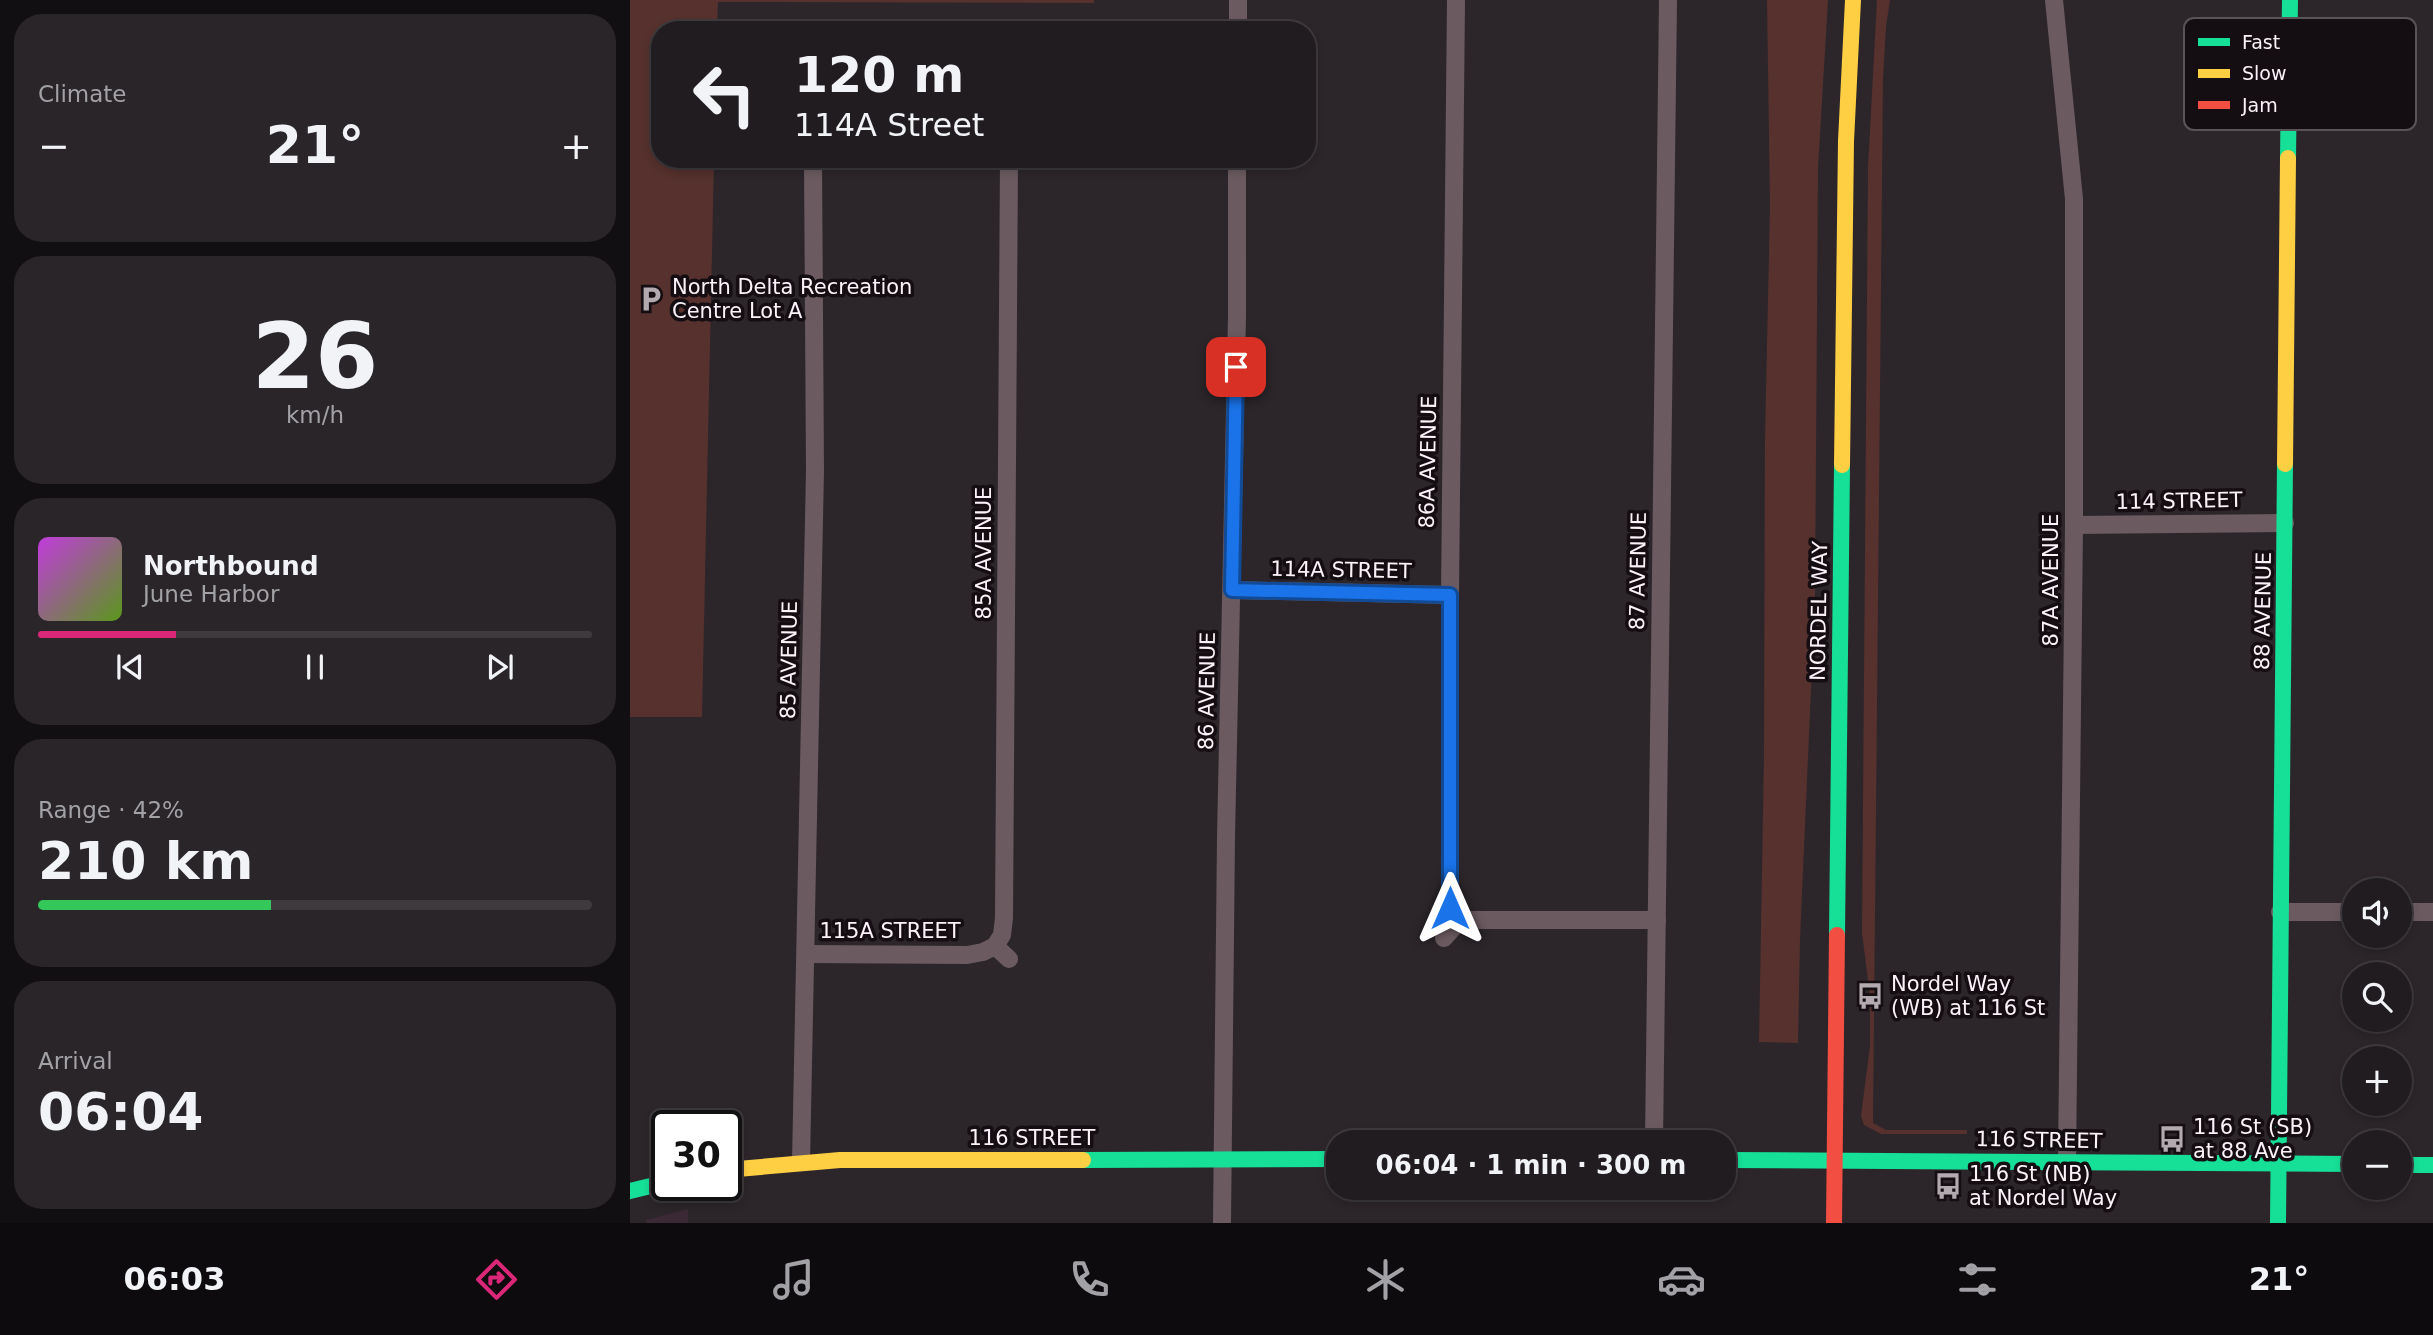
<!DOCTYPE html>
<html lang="en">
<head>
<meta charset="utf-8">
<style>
  :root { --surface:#211c20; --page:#292529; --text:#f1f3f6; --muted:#a2a1a5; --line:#3e3a3e; --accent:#db2777 }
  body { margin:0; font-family:"DejaVu Sans",sans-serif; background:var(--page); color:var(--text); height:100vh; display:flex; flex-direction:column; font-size:26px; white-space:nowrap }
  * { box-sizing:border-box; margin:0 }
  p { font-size:23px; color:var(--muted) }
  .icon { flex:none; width:38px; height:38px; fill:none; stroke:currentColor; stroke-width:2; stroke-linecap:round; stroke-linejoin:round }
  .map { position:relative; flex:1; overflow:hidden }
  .side { display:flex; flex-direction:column; gap:14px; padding:14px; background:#120f12; width:630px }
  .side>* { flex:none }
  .banner { position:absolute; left:21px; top:21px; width:665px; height:147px; border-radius:28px; box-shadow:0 4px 10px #0003,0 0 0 2px var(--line); background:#211c20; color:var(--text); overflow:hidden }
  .fabs { position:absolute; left:1712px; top:878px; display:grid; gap:14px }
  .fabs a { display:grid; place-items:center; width:70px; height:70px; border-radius:50%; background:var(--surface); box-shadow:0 4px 10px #0003,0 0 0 2px var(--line); font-size:35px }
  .speed { position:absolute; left:21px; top:1110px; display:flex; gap:14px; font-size:35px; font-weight:700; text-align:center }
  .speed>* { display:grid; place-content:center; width:91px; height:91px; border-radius:50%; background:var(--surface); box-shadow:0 4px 10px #0003,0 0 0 2px var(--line); line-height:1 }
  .speed .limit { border:4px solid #111; border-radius:10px; background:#fff; color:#111 }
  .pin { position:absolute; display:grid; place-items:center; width:60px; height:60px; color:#fff; margin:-30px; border-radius:14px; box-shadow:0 4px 10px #0006 }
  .me { position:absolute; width:77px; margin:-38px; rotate:0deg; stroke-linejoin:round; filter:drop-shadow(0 0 5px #0008) }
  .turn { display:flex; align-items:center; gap:24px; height:147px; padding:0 28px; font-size:32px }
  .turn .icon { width:91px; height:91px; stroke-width:2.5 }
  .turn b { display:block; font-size:49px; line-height:60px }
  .big { font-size:52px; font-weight:800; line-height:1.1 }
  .side .card { flex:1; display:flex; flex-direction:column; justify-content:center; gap:10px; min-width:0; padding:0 24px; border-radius:28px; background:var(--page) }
  .side .dial { align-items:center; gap:0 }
  .dial b { font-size:91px; line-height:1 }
  .song { display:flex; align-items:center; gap:21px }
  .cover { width:84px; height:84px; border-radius:10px; background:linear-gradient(135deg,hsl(290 70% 55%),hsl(90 70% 35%)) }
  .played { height:7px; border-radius:4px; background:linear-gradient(90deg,var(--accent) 25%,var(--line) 25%) }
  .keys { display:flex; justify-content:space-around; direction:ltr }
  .heat { display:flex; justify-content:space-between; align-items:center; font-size:38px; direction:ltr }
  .charge { height:10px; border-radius:5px; background:linear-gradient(90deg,#34c759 42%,var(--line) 0) }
  .trip { position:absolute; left:696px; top:1130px; width:410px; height:70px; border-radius:28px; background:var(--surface); box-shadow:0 4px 10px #0003,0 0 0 2px var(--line); font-weight:800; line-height:70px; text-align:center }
  .menu { display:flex; height:112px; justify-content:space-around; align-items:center; background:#0d0b0d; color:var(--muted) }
  .menu .icon { width:49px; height:49px }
  .menu .selected { color:var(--accent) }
  .menu b { font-size:32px; color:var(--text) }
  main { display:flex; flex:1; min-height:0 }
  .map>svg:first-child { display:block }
</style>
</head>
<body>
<main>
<section class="side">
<div class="card"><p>Climate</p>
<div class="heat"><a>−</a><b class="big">21°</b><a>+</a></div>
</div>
<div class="card dial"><b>26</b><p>km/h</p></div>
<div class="card">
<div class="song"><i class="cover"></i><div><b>Northbound</b><p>June Harbor</p></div></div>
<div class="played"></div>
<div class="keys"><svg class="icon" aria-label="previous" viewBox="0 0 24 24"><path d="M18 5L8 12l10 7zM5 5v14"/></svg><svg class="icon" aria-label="pause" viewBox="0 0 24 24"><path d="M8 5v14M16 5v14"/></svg><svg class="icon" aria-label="next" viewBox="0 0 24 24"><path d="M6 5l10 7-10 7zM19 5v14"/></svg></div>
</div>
<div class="card"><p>Range · 42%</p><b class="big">210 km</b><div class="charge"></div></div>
<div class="card"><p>Arrival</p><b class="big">06:04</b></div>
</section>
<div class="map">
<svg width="1803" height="1223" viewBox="0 0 1803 1223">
  <rect width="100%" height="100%" fill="#2c262b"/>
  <polygon fill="#3b2936" points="58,1209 58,1223 16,1223 16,1220"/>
  <g fill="#56312d">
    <polygon points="0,0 464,0 464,3 88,2 87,30 30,30 30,159 84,159 72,717 0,717"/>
    <polygon points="1137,0 1198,0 1188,168 1185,599 1170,939 1168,1043 1129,1042 1134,754 1135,438 1140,206"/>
    <polygon points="1247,0 1260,0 1256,27 1253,79 1243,1123 1256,1130 1337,1130 1337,1134 1251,1134 1234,1125 1231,1116 1240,1046 1240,996 1232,933 1238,167"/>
  </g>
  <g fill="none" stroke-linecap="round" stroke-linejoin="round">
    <g stroke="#6b5b60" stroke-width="18">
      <polyline points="826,0 820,595 820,908 830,920"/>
      <polyline points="1424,0 1444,199 1444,525 1437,1162"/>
      <polyline points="608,30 608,0"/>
      <polyline points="1444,525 1655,523"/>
      <polyline points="602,590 820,595"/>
      <polyline points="1650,912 1724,912"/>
      <polyline points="1769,912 1803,912"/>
      <polyline points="814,938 830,920 1027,920"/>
      <polyline points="365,946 372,935 374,918 379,159"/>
      <polyline points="176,954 337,955 353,952 365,946 379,959"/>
      <polyline points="1024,1143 1038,0"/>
      <polyline points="171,1162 185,470 183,159"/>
      <polyline points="592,1223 596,837 607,316 607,159"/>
    </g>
    <g stroke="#16e098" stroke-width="16">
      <polyline points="1658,158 1660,0"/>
      <polyline points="1207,935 1212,465"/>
      <polyline points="453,1160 709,1159"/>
      <polyline points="1094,1160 1724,1164"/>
      <polyline points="1769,1165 1803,1165"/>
      <polyline points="0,1191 37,1182"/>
      <polyline points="1648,1223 1655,464"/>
    </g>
    <g stroke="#ffcf43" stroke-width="16">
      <polyline points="1655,464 1658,158"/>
      <polyline points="1212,465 1216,141 1223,0"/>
      <polyline points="96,1170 210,1160 453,1160"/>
    </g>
    <polyline stroke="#f24e42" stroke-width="16" points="1204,1223 1207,935"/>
  </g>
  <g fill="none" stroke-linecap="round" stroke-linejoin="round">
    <defs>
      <polyline id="route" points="606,367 602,590 820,595 820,908"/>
    </defs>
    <use href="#route" stroke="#114b97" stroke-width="18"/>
    <use href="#route" stroke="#1a73e8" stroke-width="12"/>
  </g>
  <defs>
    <symbol id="parking-bare" viewBox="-9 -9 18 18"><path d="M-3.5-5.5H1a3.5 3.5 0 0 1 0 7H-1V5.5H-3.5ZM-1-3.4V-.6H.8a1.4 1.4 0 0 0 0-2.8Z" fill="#b3aab0" stroke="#140e12" stroke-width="2.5" paint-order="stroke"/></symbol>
    <symbol id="bus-bare" viewBox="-9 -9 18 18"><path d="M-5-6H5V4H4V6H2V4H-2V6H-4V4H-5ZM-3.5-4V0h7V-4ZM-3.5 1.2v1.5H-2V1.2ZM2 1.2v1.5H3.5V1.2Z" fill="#b3aab0" stroke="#140e12" stroke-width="2.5" paint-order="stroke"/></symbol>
  </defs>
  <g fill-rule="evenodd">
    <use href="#parking-bare" x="2" y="280" width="38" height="38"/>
    <use href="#bus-bare" x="1221" y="977" width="38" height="38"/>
    <use href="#bus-bare" x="1523" y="1120" width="38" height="38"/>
    <use href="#bus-bare" x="1299" y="1167" width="38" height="38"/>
  </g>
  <g text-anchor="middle" stroke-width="7" stroke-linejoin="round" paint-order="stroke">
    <g font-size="21" fill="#fbf1f8" stroke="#140e12" text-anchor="start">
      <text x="42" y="294">North Delta Recreation<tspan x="42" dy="24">Centre Lot A</tspan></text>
      <text x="1261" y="991">Nordel Way<tspan x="1261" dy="24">(WB) at 116 St</tspan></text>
      <text x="1563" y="1134">116 St (SB)<tspan x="1563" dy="24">at 88 Ave</tspan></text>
      <text x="1339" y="1181">116 St (NB)<tspan x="1339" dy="24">at Nordel Way</tspan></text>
    </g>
    <g font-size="21" fill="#fbf1f8" stroke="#140e12">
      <text transform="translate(798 462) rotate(-89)" y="7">86A AVENUE</text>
      <text transform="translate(1549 501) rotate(-1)" y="7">114 STREET</text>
      <text transform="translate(354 553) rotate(-90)" y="7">85A AVENUE</text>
      <text transform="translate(711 570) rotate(1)" y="7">114A STREET</text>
      <text transform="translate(1008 571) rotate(-89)" y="7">87 AVENUE</text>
      <text transform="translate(1421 580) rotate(-90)" y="7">87A AVENUE</text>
      <text transform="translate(1189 611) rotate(-89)" y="7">NORDEL WAY</text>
      <text transform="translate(1633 611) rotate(-89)" y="7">88 AVENUE</text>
      <text transform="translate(159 660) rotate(-89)" y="7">85 AVENUE</text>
      <text transform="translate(577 691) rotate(-89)" y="7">86 AVENUE</text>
      <text x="260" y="938">115A STREET</text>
      <text x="402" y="1145">116 STREET</text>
      <text transform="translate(1409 1140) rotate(1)" y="7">116 STREET</text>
    </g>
  </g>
  <rect x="1554" y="18" width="232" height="112" rx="10" fill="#140e12" stroke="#595257" stroke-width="2"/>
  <rect x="1568" y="38" width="32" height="8" fill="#16e098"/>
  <rect x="1568" y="69" width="32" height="9" fill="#ffcf43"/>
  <rect x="1568" y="101" width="32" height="8" fill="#f24e42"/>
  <g font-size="19" fill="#fbf1f8">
    <text x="1612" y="49">Fast</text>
    <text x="1612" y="80">Slow</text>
    <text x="1612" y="112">Jam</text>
  </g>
</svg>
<div class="fabs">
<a><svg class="icon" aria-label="sound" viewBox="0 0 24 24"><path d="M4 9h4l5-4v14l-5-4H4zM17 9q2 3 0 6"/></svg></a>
<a><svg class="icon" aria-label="search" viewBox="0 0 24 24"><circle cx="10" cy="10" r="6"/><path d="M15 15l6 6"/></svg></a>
<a>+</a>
<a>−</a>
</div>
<div class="speed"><div class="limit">30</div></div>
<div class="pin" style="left:606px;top:367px;background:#d93025"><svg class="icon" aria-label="arrive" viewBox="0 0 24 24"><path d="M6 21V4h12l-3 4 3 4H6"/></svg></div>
<svg class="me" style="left:820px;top:908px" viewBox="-20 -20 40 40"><path d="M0-17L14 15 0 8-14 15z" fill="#1a73e8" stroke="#fff" stroke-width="4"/></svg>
<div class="trip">06:04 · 1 min · 300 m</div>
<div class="banner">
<div class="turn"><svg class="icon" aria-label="left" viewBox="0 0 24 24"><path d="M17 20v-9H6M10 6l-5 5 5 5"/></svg><div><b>120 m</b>114A Street</div></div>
</div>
</div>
</main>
<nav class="menu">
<b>06:03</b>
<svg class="icon selected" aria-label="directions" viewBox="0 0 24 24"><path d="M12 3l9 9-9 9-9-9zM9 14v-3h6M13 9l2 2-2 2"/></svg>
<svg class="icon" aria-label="music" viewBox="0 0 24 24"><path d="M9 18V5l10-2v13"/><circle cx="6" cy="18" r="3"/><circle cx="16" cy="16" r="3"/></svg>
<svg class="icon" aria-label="phone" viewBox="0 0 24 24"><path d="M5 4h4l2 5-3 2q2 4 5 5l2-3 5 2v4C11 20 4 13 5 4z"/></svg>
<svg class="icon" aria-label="climate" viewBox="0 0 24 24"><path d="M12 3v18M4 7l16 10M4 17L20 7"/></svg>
<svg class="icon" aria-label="car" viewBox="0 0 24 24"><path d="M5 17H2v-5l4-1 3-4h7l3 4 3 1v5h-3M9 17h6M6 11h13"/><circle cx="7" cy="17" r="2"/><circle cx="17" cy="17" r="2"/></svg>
<svg class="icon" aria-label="filters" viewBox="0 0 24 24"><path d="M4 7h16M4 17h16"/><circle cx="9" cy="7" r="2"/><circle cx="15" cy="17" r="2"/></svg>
<b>21°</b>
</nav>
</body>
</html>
